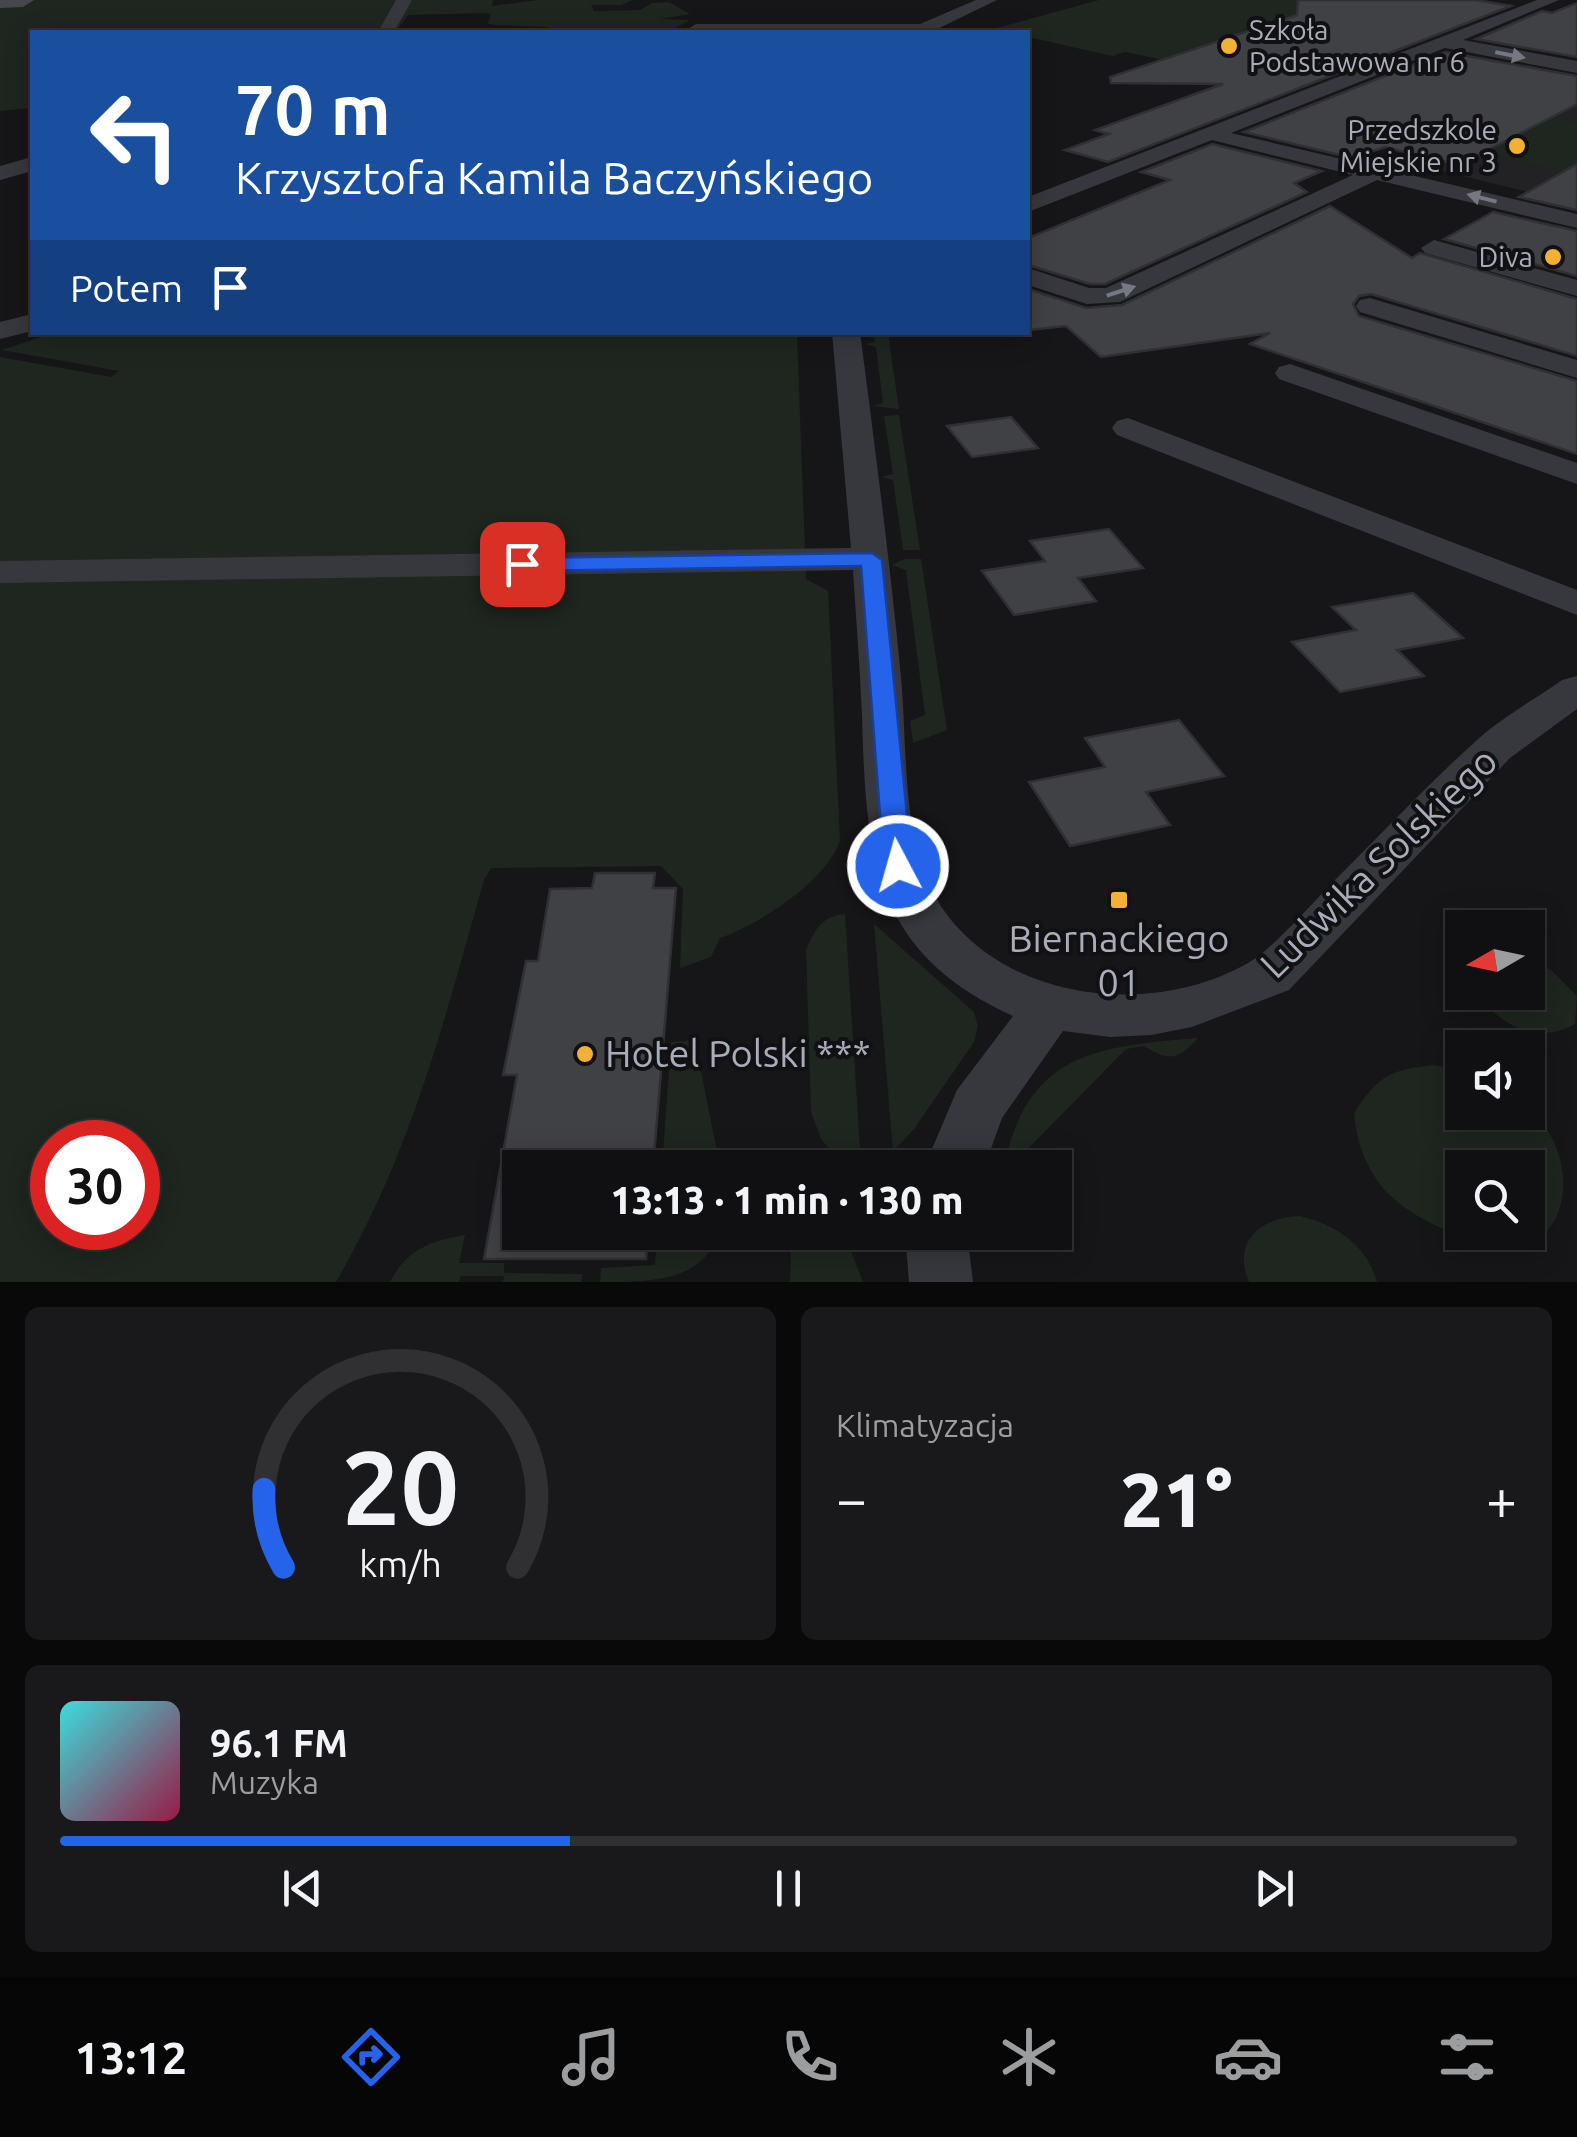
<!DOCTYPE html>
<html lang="pl">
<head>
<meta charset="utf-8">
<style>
  :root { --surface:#101012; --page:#19191b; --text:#f1f3f6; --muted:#9c9d9f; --line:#303032; --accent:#2563eb }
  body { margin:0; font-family:Ubuntu,sans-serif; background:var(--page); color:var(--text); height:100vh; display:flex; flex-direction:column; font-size:38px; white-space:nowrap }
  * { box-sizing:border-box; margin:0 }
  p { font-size:32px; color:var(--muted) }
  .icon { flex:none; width:55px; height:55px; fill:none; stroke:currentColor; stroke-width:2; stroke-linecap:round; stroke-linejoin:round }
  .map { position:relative; height:1282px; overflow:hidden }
  .details { display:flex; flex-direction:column; gap:25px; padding:25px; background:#09090a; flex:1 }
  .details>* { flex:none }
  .top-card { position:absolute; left:30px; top:30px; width:1000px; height:305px; border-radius:0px; box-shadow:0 5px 25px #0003,0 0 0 2px var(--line); background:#1a4fa0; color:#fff; overflow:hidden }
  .needle { width:65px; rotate:261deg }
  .controls { position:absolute; left:1445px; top:910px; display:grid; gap:20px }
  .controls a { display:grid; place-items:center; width:100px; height:100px; border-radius:0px; background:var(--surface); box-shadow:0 5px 25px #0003,0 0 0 2px var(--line); font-size:50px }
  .speed { position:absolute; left:30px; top:1120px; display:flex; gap:20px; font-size:50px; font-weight:700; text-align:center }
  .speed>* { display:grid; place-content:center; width:130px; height:130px; border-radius:50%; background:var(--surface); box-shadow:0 5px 25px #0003,0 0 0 2px var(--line); line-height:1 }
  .speed .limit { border:15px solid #d22; background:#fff; color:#111 }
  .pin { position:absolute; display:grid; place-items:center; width:85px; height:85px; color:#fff; margin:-42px; border-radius:20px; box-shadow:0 5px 15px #0006 }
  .me { position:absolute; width:110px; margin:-55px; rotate:354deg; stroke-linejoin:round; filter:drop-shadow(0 0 8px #0008) }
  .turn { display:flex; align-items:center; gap:35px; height:210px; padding:0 40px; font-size:45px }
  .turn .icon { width:130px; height:130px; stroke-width:2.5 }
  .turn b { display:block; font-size:70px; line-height:85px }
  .then { display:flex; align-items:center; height:95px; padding:0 40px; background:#0003; gap:20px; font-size:38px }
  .big { font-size:75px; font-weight:800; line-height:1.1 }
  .details .tile { flex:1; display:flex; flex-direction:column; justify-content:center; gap:15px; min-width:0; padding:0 35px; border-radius:15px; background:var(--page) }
  .details .dial { align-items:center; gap:0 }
  .dial svg { height:260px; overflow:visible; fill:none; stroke:var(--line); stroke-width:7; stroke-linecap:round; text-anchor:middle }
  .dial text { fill:var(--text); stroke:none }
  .song { display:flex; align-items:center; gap:30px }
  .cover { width:120px; height:120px; border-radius:15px; background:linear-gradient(135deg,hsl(180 70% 55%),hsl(340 70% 35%)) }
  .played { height:10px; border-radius:5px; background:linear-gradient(90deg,var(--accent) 35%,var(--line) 35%) }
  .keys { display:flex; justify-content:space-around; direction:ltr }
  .heat { display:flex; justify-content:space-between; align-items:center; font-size:55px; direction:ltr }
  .details .tiles { flex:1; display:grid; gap:25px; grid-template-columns:1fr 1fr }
  .tile:last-child { grid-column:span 2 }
  .trip { position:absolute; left:502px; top:1150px; width:570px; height:100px; border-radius:0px; background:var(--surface); box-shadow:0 5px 25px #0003,0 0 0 2px var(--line); font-weight:800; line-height:100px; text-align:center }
  .dock { display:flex; height:160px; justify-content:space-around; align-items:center; background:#060607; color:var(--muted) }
  .dock .icon { width:70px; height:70px }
  .dock .on { color:var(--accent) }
  .dock b { font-size:45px; color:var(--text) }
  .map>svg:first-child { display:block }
</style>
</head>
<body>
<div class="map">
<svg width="1577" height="1282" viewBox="0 0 1577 1282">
  <rect width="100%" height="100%" fill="#161618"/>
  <polygon fill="#222225" points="1577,98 1577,204 1418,165 1515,118"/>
  <g fill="#1e261f" fill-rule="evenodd">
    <polygon points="0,0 493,0 492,6 538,0 633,0 621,5 591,5 594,11 640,10 652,3 669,2 690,14 661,19 690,20 668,32 555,32 547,27 495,25 488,24 491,14 483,13 408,15 397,30 483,32 32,32 32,108 0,111"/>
    <polygon points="1099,0 1361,0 1301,21 1283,17 1245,30 1270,36 1169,61 1125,52 1112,56 1028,37 1028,32 993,29"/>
    <polygon points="1528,112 1577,123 1577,174 1460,147"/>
    <path d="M56,332L797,333L806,579L828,591L840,841C825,882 760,924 720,938L711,957L680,968L683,889L661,866L491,868L484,880C444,1022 411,1153 336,1282H0V357L111,377L119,371L2,350ZM52,1142H138V1228H52Z"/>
    <polygon points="874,333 888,333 899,409 873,406 883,403 876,347 865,344 875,342"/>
    <polygon points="899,415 920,550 903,550 893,480 881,477 893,474 884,416"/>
    <polygon points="904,559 921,559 947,730 913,743 910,721 925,715 906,570 892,565"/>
    <path d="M845,914L861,1165L842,1162L834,1154L821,1139L811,1112L806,950C815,929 822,916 845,914Z"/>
    <polygon points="874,924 974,1012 978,1026 974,1042 914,1129 893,1151"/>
    <path d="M1528,959L1551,970L1577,996L1575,1024C1537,1046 1499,1024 1475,993L1528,992Z"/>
    <path d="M1198,1038C1178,1060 1169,1062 1144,1046L1126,1049L1010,1167H1004C1027,1053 1097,1046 1198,1038Z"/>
    <polygon points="695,1040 720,1167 662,1167 671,1042"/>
    <path d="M1434,1065L1462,1072V1112H1528V1108C1565,1138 1577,1201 1544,1235C1500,1262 1407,1222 1379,1183C1363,1160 1357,1141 1354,1113C1379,1075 1390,1070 1434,1065ZM1462,1168H1528V1232H1462Z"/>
    <path d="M1300,1216C1336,1225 1366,1244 1377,1282H1249C1231,1241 1262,1217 1300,1216Z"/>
    <path d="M657,1233H719C702,1282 652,1282 600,1282L601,1268L655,1265Z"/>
    <polygon points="801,1233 836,1233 849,1246 863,1282 790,1282 791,1249"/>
    <path d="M465,1235L459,1263H504V1273L583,1274L581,1282H503L504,1276H461L459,1282H390C406,1250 430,1241 465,1235Z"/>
  </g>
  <g fill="#404145" stroke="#303034" stroke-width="2.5">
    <polygon points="1298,0 1476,0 1511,6 1108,162 1065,150 1109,134 1095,130 1223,84 1111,83 1110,77 1297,15"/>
    <polygon points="1577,3 1577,57 1476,39 1542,11 1552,13"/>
    <polygon points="1445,52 1577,76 1577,104 1459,165 1385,147 1352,158 1244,132"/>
    <polygon points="1212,144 1322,171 1294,183 1307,192 1105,284 1090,284 1028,265 1028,238 1170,180 1141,172"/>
    <polygon points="1577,164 1577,210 1519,197"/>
    <polygon points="1330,206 1412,258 1420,253 1577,299 1577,356 1371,294 1359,296 1353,304 1359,316 1577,381 1577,454 1250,344 1270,333 1101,357 1066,326 1028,330 1028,289 1086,308 1122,305"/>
    <polygon points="1493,212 1577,231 1577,276 1444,239"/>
    <polygon points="1011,417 1038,448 972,457 947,426"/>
    <polygon points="1109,529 1143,568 1078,578 1096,601 1014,615 982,571 1045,561 1030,541"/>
    <polygon points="1413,593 1463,638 1397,650 1424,676 1340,692 1292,642 1356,630 1332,607"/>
    <polygon points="1179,720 1224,776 1146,792 1170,825 1070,846 1029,782 1105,767 1085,738"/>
    <polygon points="595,873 655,873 653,888 676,888 653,1168 520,1168 520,1232 648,1232 646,1259 484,1259 517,1075 503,1075 526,961 538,961 550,889 592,888"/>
  </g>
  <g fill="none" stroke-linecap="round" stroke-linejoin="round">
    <g fill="#37383d" fill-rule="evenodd">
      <polygon points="396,0 412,0 394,32 378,32"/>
      <polygon points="976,0 997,0 931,32 690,32 688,29 696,24 920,24"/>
      <polygon points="1537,0 1559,0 1463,40 1577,61 1577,73 1445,48 1231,133 1577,214 1577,228 1377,180 1120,302 1087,304 1028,285 1028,268 1089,288 1106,288 1353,175 1212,140 1028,212 1028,197"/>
      <polygon points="32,157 32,171 0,180 0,166"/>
      <polygon points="1434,240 1577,280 1577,296 1425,253 1421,248"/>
      <polygon points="1370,298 1577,360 1577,378 1360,312 1356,306 1360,300"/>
      <polygon points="32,314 32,331 0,339 0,322"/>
      <path d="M832,332H860C875,448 890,562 901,677C907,741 902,837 933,893C992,1001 1149,1020 1248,963C1276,947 1317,897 1341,874C1386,829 1429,783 1476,741C1501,718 1534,700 1562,680L1577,676V709L1510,758L1289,990L1192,1027L1151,1035L1110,1037L1063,1031L1002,1118L984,1168H924L957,1090L1013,1016C872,952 866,854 862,716C860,668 856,619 853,570L0,583V561L851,548Z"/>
      <polygon points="1290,364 1577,463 1577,484 1279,379 1275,373 1279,367"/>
      <polygon points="1128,418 1577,590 1577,615 1117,435 1112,428 1117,421"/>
      <polygon points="905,1232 967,1232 973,1282 909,1282"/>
    </g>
    <polygon fill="#45474d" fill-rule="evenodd" points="0,0 34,0 23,7 0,8"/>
  </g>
  <defs><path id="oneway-solid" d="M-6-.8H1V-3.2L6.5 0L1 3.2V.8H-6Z" transform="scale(2.5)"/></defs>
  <g fill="#757881">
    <use href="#oneway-solid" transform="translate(1510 55) rotate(11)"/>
    <use href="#oneway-solid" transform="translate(1482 198) rotate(-166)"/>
    <use href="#oneway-solid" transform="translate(1121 291) rotate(-18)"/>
  </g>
  <polygon fill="#2563eb" stroke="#184099" stroke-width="2.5" points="872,553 882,560 912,866 908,873 888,873 884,866 861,566 522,571 511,564 522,558"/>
  <g fill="#f2b134" stroke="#111113" stroke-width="4">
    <circle cx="1229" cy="46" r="10"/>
    <circle cx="1517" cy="146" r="10"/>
    <circle cx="1553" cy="257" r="10"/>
    <rect x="1109" y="890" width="20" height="20" rx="5"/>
    <circle cx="585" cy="1054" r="10"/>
  </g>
  <g text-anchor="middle" stroke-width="8" stroke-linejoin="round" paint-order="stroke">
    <g font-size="28" fill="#a8adb8" stroke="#111113" text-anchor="end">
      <text x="1249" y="40" text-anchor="start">Szkoła<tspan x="1249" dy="32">Podstawowa nr 6</tspan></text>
      <text x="1497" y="140">Przedszkole<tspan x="1497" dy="32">Miejskie nr 3</tspan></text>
      <text x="1533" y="267">Diva</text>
    </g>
    <g font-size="38" fill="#a8adb8" stroke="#111113">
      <text transform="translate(1379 863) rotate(-44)" y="13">Ludwika Solskiego</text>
    </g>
    <g font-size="38" fill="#a8adb8" stroke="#111113">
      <text x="1119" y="952">Biernackiego<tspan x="1119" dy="44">01</tspan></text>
      <text x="605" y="1067" text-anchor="start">Hotel Polski ***</text>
    </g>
  </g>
</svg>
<div class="controls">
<a><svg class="needle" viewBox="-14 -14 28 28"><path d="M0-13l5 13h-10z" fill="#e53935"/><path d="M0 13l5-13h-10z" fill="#9c9d9f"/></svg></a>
<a><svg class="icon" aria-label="sound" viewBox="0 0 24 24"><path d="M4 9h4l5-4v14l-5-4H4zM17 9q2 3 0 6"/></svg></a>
<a><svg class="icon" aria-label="search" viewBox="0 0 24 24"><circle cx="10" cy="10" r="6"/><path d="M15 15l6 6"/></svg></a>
</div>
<div class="speed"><div class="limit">30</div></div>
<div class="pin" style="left:522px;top:564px;background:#d93025"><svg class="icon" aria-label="arrive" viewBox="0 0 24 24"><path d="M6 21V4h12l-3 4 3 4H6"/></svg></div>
<svg class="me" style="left:898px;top:866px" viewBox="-20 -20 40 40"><circle r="17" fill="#2563eb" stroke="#fff" stroke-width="3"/><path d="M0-11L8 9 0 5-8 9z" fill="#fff"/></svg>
<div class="trip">13:13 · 1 min · 130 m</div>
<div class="top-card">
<div class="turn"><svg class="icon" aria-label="left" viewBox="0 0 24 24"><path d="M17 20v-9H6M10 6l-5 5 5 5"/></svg><div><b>70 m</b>Krzysztofa Kamila Baczyńskiego</div></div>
<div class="then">Potem<svg class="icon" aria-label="arrive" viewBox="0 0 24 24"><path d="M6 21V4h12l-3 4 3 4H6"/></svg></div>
</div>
</div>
<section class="details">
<div class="tiles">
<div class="tile dial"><svg viewBox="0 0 100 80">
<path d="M14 69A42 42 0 1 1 86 69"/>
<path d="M14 69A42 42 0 0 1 8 45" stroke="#2563eb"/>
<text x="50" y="56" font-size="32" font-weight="700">20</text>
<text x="50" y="72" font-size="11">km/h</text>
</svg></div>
<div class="tile"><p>Klimatyzacja</p>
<div class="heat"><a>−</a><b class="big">21°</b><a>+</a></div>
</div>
<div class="tile">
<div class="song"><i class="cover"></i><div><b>96.1 FM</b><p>Muzyka</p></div></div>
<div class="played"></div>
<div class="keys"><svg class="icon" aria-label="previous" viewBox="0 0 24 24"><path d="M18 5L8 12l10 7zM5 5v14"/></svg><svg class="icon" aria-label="pause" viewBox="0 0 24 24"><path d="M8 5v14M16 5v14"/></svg><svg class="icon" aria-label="next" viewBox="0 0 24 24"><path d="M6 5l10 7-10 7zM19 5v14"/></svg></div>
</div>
</div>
</section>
<nav class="dock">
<b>13:12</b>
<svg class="icon on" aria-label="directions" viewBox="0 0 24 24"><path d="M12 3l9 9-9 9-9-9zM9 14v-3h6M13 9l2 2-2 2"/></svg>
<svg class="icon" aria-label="music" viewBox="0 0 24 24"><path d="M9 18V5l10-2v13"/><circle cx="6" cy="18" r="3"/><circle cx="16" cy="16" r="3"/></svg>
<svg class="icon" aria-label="phone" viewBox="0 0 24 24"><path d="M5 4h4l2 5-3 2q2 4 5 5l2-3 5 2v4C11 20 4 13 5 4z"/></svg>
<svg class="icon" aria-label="climate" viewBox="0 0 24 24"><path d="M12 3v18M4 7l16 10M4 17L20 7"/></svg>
<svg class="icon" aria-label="car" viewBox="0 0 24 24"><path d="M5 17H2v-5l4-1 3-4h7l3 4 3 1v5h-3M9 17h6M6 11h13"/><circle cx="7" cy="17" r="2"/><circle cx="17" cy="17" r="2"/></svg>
<svg class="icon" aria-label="filters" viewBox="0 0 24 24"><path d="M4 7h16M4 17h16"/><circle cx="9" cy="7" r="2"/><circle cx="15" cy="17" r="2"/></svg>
</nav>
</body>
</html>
